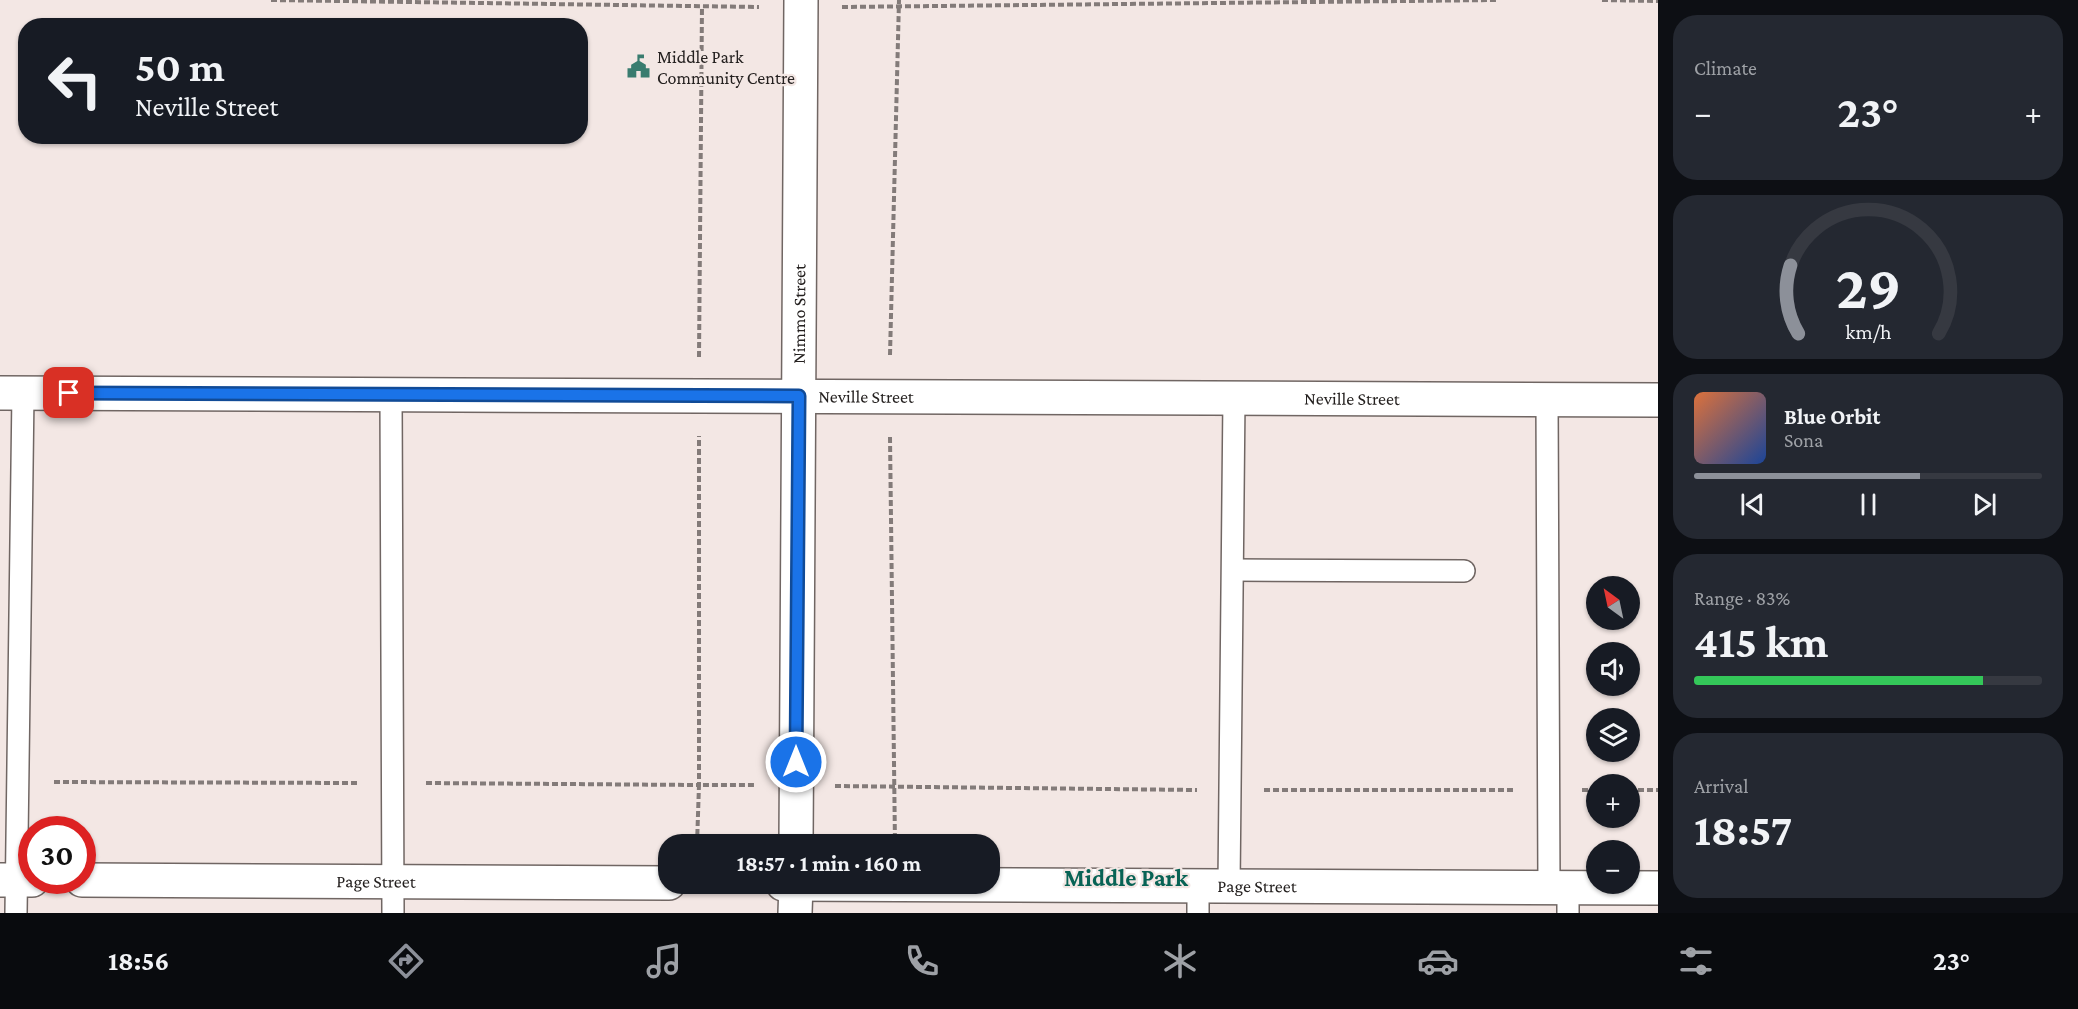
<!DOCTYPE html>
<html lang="en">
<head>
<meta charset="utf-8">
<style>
  :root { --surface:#171b24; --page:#242831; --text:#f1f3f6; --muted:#9ea1a6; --line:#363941; --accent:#8c9099 }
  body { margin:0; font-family:"Crimson Pro",serif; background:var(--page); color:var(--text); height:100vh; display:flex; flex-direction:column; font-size:22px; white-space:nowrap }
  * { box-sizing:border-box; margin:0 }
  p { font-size:20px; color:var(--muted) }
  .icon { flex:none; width:33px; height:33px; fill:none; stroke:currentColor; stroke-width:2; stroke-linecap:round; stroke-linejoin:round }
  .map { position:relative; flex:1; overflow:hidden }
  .drawer { display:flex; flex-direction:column; gap:15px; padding:15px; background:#0d0f14; width:420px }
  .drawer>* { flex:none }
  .guide { position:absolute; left:18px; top:18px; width:570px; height:126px; border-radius:24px; box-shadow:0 2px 4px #0004; background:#171b24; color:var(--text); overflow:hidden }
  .needle { width:39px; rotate:327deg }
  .tools { position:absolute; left:1586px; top:576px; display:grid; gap:12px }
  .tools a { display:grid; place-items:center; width:54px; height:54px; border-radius:50%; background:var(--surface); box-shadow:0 2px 4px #0004; font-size:30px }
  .speed { position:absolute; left:18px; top:816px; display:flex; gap:12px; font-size:30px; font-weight:700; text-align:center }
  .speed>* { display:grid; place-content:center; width:78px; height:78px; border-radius:50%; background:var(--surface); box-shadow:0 2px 4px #0004; line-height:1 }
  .speed .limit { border:9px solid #d22; background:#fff; color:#111 }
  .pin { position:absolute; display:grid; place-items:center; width:51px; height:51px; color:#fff; margin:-26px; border-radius:12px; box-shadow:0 3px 9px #0006 }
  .me { position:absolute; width:66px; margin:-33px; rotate:0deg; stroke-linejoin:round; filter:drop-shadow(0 0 4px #0008) }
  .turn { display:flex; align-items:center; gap:21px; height:126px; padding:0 18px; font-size:27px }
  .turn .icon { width:78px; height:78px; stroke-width:2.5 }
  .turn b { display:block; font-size:42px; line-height:51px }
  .big { font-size:45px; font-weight:700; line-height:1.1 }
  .drawer .tile { flex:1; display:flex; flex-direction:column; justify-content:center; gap:9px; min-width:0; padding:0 21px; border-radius:24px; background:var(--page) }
  .drawer .dial { align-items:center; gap:0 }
  .dial svg { height:156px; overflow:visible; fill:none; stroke:var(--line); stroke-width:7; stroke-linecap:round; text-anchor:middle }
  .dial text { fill:var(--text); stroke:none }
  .song { display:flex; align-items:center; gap:18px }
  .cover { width:72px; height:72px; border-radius:9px; background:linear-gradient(135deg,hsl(20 70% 55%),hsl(220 70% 35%)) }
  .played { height:6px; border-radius:3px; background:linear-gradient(90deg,var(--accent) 65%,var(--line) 65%) }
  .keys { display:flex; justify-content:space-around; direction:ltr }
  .heat { display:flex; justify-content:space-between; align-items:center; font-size:33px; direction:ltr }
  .charge { height:9px; border-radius:4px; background:linear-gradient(90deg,#34c759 83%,var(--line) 0) }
  .trip { position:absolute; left:658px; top:834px; width:342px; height:60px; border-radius:24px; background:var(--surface); box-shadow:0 2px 4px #0004; font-weight:700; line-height:60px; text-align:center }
  .menu { display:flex; height:96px; justify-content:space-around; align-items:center; background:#090b0e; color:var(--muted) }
  .menu .icon { width:42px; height:42px }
  .menu .selected { color:var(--accent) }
  .menu b { font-size:27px; color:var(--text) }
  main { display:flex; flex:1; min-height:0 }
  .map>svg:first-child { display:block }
</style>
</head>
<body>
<main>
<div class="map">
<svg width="1658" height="913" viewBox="0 0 1658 913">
  <rect width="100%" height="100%" fill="#f3e7e4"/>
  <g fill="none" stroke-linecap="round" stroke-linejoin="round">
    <defs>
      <g id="service">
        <polyline points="391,395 393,913"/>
        <polyline points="1547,399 1549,887"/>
        <polyline points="1233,570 1464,571"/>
        <polyline points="1198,886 1198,913"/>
        <polyline points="1229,886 1234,398"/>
        <polyline points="1568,887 1568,913"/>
        <polyline points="16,913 23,393"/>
      </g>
      <g id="minor">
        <path id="s1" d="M0,393L1658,400"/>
        <path id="s2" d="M796,844L801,0"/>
        <polyline points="0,880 32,880"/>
        <path id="s3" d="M82,880L669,883"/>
        <path id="s4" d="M783,884L1658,888"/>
        <polyline points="795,913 796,884"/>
      </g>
    </defs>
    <use href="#service" stroke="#706663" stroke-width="24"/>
    <use href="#minor" stroke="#706663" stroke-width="36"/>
    <g stroke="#837b79" stroke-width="4" stroke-dasharray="6 3" stroke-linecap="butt">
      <polyline points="271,0 759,7"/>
      <polyline points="1602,0 1658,1"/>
      <polyline points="842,7 1498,0"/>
      <polyline points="890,355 899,0"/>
      <polyline points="699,357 702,6"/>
      <polyline points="890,437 895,844"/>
      <polyline points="54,782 358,783"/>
      <polyline points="426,783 699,785 699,436"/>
      <polyline points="835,786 1197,790"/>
      <polyline points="1264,790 1515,790"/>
      <polyline points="1582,790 1596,790"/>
      <polyline points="1629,790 1658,790"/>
      <polyline points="697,844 699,785 756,785"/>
    </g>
    <use href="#service" stroke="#fff" stroke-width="21"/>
    <use href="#minor" stroke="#fff" stroke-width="33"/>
  </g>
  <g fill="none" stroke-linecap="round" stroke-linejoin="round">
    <defs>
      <polyline id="route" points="69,393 799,396 796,762"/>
    </defs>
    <use href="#route" stroke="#114b97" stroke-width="15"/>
    <use href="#route" stroke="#1a73e8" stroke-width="10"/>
  </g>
  <defs>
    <symbol id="civic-bare" viewBox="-9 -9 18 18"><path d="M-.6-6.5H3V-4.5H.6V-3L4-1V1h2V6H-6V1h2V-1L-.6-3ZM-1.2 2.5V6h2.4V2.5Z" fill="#397c6f" stroke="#f3e7e4" stroke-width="2.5" paint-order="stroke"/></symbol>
  </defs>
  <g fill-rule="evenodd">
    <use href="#civic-bare" x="622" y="50" width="33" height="33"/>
  </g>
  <g text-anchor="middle" stroke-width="4.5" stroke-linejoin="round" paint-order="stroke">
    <g font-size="18" fill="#24201f" stroke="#f3e7e4" text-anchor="start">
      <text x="657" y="63">Middle Park<tspan x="657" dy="21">Community Centre</tspan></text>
    </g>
    <g font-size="18" fill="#24201f" stroke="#f3e7e4">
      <text dy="6" stroke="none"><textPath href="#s2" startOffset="530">Nimmo Street</textPath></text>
      <text dy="6" stroke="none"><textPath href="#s1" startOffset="866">Neville Street</textPath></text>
      <text dy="6" stroke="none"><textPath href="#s1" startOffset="1352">Neville Street</textPath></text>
      <text dy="6" stroke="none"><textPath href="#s3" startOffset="294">Page Street</textPath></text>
      <text dy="6" stroke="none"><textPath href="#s4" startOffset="474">Page Street</textPath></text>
    </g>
    <g font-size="24" font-weight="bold" fill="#086355" stroke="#f3e7e4">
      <text x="1126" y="886">Middle Park</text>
    </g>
  </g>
</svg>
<div class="tools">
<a><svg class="needle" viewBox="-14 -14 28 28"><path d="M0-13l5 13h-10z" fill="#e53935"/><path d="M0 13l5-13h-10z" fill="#9ea1a6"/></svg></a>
<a><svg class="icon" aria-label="sound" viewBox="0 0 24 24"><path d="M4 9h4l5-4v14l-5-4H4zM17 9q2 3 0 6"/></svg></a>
<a><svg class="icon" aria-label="layers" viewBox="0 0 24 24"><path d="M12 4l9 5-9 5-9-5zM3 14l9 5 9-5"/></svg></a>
<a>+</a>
<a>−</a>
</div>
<div class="speed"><div class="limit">30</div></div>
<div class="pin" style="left:69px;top:393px;background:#d93025"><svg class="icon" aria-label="arrive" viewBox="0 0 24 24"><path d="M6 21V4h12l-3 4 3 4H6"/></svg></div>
<svg class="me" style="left:796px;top:762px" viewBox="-20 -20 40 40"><circle r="17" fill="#1a73e8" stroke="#fff" stroke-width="3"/><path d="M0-11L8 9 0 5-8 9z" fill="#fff"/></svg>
<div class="trip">18:57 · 1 min · 160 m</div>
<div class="guide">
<div class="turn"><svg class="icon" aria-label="left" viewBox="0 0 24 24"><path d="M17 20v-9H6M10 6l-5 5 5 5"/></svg><div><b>50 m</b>Neville Street</div></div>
</div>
</div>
<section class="drawer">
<div class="tile"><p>Climate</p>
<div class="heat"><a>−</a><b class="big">23°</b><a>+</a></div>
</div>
<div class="tile dial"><svg viewBox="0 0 100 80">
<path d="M14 69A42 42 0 1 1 86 69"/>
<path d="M14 69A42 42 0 0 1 10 34" stroke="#8c9099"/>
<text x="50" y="56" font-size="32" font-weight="700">29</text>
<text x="50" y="72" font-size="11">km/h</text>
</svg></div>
<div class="tile">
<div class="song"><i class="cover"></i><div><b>Blue Orbit</b><p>Sona</p></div></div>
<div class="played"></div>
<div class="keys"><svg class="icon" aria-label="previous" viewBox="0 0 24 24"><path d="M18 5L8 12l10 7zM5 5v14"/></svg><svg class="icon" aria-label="pause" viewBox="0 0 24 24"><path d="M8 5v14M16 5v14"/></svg><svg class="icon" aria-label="next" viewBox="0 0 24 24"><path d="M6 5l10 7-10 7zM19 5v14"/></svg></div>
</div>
<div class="tile"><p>Range · 83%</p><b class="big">415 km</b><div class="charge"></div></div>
<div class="tile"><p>Arrival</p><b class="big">18:57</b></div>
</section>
</main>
<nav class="menu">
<b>18:56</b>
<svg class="icon selected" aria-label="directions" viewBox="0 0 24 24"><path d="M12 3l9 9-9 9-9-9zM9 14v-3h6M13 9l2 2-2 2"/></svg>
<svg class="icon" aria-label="music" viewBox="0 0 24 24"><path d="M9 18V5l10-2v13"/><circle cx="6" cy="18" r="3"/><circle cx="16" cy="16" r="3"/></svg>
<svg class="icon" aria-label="phone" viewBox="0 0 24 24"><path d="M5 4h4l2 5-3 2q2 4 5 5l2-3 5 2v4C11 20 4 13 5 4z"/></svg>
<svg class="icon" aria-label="climate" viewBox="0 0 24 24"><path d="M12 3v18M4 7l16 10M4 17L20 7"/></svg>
<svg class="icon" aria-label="car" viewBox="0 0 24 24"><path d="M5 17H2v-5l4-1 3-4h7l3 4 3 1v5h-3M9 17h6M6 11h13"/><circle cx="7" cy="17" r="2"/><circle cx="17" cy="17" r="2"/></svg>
<svg class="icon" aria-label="filters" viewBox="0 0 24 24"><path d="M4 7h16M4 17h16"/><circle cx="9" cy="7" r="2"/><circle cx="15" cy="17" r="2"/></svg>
<b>23°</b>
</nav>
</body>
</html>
